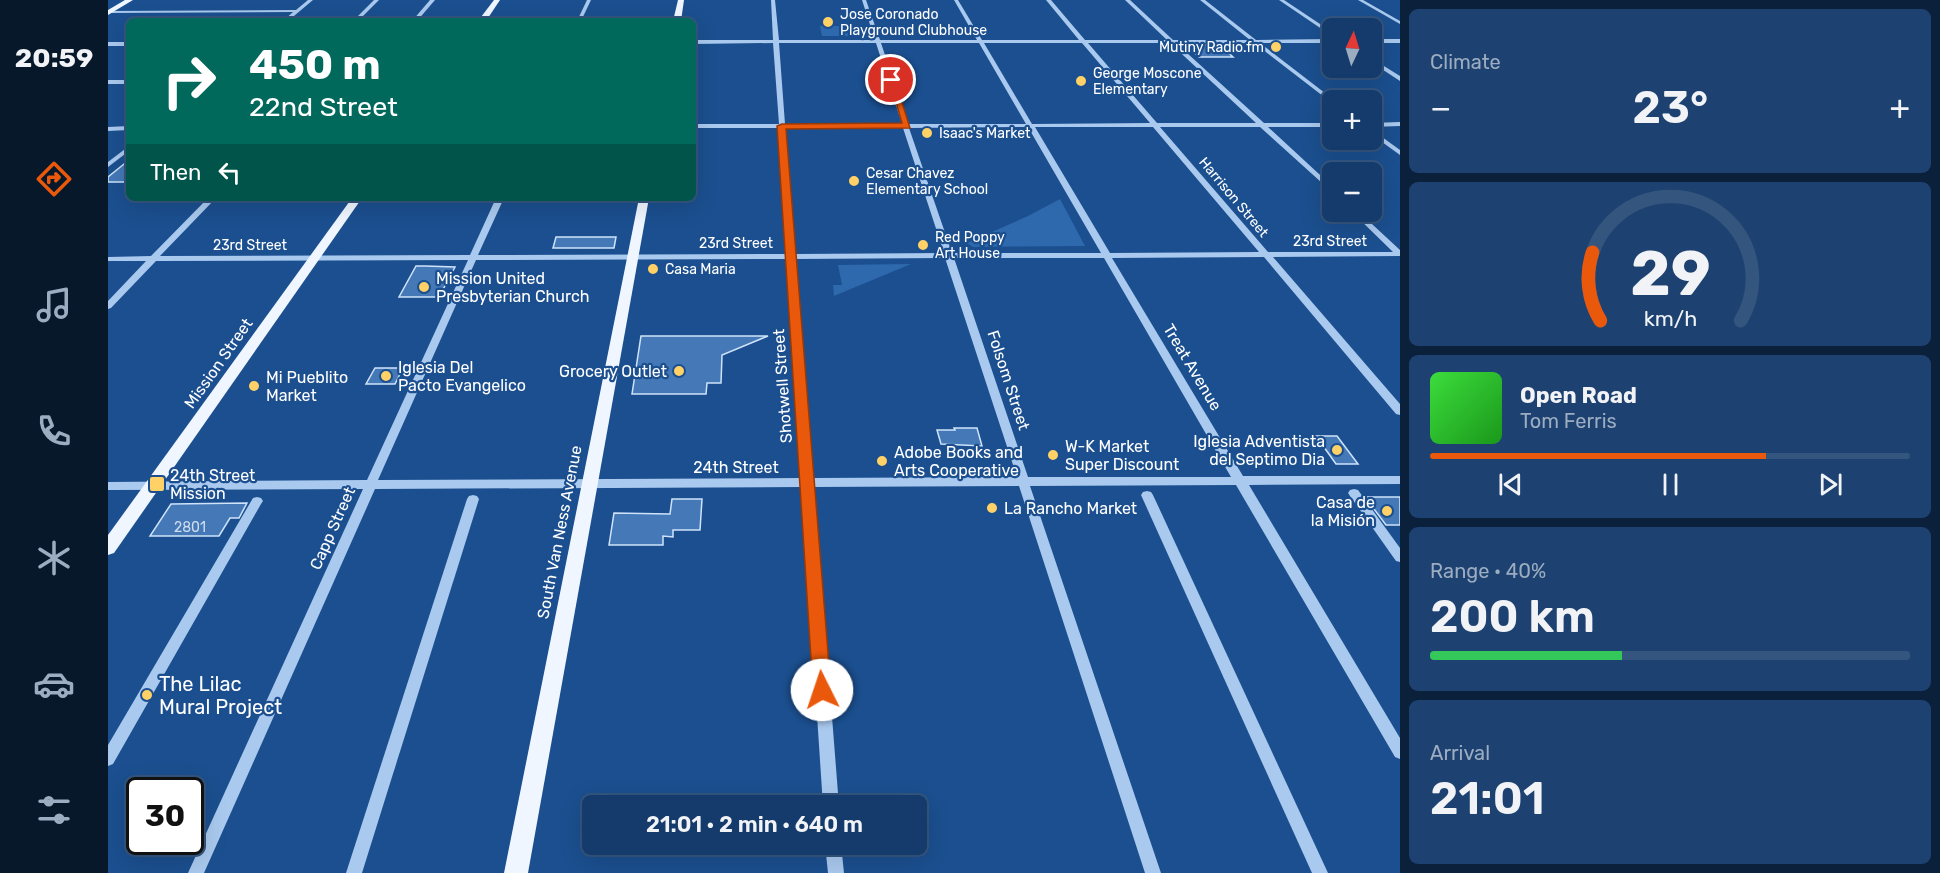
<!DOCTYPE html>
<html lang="en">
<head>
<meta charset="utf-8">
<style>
  :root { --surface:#143b6b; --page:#1d4271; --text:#f1f3f6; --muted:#9dadc1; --line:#33557e; --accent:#ea580c }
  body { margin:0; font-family:Rubik,sans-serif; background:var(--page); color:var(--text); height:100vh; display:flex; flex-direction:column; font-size:22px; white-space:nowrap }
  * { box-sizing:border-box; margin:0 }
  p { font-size:20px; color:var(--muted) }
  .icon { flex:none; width:33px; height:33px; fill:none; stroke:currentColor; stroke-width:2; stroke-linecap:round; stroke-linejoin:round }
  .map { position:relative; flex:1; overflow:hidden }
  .sheet { display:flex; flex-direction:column; gap:9px; padding:9px; background:#0b203b; width:540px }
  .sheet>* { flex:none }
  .top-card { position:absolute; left:18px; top:18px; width:570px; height:183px; border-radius:9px; box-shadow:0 6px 24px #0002,0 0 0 2px var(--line); background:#00695c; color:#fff; overflow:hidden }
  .needle { width:39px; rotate:4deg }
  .controls { position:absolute; left:1214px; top:18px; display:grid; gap:12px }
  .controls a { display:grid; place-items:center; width:60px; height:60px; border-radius:9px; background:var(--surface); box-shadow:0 6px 24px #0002,0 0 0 2px var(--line); font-size:30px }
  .speed { position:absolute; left:18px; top:777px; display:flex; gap:12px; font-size:30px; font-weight:700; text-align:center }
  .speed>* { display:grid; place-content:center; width:78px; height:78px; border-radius:50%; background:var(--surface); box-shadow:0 6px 24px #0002,0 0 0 2px var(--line); line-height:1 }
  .speed .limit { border:3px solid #111; border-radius:9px; background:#fff; color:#111 }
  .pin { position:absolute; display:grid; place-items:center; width:51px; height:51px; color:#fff; margin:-26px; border:3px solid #fff; border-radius:50%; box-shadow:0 2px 6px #0007 }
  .me { position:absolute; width:66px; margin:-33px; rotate:356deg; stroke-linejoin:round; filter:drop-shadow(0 0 4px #0008) }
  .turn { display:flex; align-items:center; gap:21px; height:126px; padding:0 24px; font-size:27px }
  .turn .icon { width:78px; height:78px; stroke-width:2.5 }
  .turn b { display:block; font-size:42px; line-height:51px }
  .then { display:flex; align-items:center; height:57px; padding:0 24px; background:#0003; gap:12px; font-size:22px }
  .big { font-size:45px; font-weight:600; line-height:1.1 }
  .sheet .tile { flex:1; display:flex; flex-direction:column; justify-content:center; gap:9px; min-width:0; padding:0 21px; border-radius:9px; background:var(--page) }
  .sheet .dial { align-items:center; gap:0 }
  .dial svg { height:156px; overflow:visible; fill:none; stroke:var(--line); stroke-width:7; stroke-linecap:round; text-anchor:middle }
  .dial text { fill:var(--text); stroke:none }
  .song { display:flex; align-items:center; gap:18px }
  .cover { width:72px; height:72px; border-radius:9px; background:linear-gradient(135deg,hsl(120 70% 55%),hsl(120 70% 35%)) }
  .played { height:6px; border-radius:3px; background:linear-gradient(90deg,var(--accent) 70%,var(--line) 70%) }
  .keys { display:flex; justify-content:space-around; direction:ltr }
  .heat { display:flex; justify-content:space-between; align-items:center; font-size:33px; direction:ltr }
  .charge { height:9px; border-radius:4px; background:linear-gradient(90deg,#34c759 40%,var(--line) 0) }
  .trip { position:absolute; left:474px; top:795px; width:345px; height:60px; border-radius:9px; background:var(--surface); box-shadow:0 6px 24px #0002,0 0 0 2px var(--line); font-weight:600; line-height:60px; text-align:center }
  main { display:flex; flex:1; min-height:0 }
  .menu { display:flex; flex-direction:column; width:108px; justify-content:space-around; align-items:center; background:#08182b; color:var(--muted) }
  .menu .icon { width:42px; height:42px }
  .menu .current { color:var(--accent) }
  .menu b { font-size:27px; color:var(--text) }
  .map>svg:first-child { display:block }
</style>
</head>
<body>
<main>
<nav class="menu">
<b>20:59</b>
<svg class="icon current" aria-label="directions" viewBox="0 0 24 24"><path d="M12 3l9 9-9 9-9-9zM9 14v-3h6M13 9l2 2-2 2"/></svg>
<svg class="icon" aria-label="music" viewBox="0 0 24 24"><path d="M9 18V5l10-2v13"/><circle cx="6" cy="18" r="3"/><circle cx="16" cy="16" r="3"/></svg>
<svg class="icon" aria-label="phone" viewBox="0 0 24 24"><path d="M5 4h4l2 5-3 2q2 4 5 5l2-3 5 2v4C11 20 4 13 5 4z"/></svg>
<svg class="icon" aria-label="climate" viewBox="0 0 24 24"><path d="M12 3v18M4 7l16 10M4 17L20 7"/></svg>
<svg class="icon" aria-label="car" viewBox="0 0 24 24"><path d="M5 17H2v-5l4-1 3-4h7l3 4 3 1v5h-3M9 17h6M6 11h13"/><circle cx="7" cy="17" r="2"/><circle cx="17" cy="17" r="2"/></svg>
<svg class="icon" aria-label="filters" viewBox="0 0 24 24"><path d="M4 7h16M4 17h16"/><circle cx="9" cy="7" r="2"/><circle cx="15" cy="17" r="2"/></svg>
</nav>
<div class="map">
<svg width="1292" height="873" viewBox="0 0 1292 873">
  <rect width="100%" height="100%" fill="#1b4f8f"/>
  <g fill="#2e69ad">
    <polygon points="712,26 751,26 754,36 714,36"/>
    <polygon points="952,199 977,246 865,247 859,243 920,216"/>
    <polygon points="803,264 726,296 725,285 734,285 730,265"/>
  </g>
  <g fill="#4478b7" stroke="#cfe3fa" stroke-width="1.5">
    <polygon points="1078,45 1112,45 1125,57 1091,57"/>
    <polygon points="21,160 21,182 0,182 0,177"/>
    <polygon points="448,237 508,237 506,248 445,248"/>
    <polygon points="308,266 317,266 347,267 331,297 291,297"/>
    <polygon points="533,336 660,336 614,355 613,383 599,383 598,394 524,394"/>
    <polygon points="267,368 295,368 287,384 258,384"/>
    <polygon points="846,428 869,428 874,446 833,444 829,430 847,430"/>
    <polygon points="1208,436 1229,436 1250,464 1228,464"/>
    <polygon points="1257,497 1292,497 1292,525 1278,525"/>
    <polygon points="564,499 594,499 592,530 565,530 565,537 555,536 555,545 501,545 506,513 562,514"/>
    <polygon points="139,503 131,518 122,518 111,536 42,536 63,504"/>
  </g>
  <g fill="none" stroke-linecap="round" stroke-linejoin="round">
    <g fill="#a9c9ee" fill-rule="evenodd">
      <polygon points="200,0 205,0 180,21 175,21 185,12 0,13 1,11 188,10"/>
      <polygon points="266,0 271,0 250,21 245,21"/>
      <polygon points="322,0 327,0 309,21 304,21"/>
      <polygon points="479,0 483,0 473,21 469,21"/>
      <path d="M663,0H667L671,40H767L754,0H758L772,40H869L846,0H850L874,40H971L938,0H943L977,40H1059L1017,0H1022L1065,40H1142L1092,0H1097L1148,40L1224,39V43H1152L1226,100H1224V103L1146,43H1068L1156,123H1224V127H1160L1224,186V192L1152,127H1052L1160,252H1285L1244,212H1251L1292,250V256L1165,257L1292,404V415L1288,414L1156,257L1004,258L1135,476H1292V484L1141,485L1292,738V759L1287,757L1128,485L922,486L1053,873H1037L911,486L706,487L731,806H715L694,487L267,489L96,873H80L255,489L0,490V482L259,480L360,260L48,261L3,308L0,309V301L38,261H0V257L43,256L100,198H108L52,256L362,255L388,198H396L370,255L679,254L671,128H585V124H671L665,43L585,44V40H665ZM671,43H768L794,124H677ZM773,43H871L918,124H800ZM876,43H974L1042,123L924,124ZM980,43H1062L1148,123H1049ZM920,127L993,253H844L801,128ZM927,127H1045L1151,252L1002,253ZM677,128H795L836,253L687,254ZM837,258L909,477L705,478L688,259ZM846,258H996L1123,477H920ZM680,259L694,478L270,480L368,260Z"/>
      <polygon points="1171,0 1176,0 1224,32 1224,36"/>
      <polygon points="1250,0 1255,0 1292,21 1292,24"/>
      <rect x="1263" y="39" width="29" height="4"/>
      <rect x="0" y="42" width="21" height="4"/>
      <polygon points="1263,58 1292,76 1292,81 1263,62"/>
      <rect x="0" y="80" width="21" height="4"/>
      <polygon points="1292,122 1292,126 1263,127 1263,123"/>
      <polygon points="21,126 21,130 0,131 0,127"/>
      <polygon points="1263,129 1292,150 1292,155 1263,134"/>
      <polygon points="21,146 21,151 0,167 0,162"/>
      <polygon points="1246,489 1250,490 1292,548 1292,562 1288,561 1242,496 1240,493 1242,490"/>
      <polygon points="1039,491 1043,492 1045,495 1220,873 1204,873 1033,495 1035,492"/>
      <polygon points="365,495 369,496 371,499 254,873 238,873 359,499 361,496"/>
      <polygon points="149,497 153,498 155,501 153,504 5,764 0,766 0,745 145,498"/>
      <polygon points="717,844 733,844 736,873 720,873"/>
    </g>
    <g fill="#f0f6ff" fill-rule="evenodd">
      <polygon points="17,0 25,0 0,15 0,10"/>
      <polygon points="386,0 392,0 378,21 370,21"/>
      <polygon points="570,0 576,0 573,21 565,21"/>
      <polygon points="244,198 254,198 6,553 0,555 0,535"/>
      <polygon points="531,198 541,198 420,873 396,873"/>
    </g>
  </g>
  <polygon fill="#ea580c" stroke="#983908" stroke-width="1.5" points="781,78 787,80 802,128 678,129 723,690 721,696 714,699 708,696 705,690 669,126 674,124 794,123"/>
  <g fill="#ffd166" stroke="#1b4f8f" stroke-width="2">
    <circle cx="720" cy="22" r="6"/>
    <circle cx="1168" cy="47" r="6"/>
    <circle cx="973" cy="81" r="6"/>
    <circle cx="819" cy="133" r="6"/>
    <circle cx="746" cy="181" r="6"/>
    <circle cx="815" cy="245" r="6"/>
    <circle cx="545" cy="269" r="6"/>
    <circle cx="316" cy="287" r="6"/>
    <circle cx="571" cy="371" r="6"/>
    <circle cx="278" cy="376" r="6"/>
    <circle cx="146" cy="386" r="6"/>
    <circle cx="1229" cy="450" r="6"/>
    <circle cx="945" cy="455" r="6"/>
    <circle cx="774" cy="461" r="6"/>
    <rect x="41" y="476" width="16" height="16" rx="3"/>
    <circle cx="884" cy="508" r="6"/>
    <circle cx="1279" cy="511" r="6"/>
    <circle cx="39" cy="695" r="6"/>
  </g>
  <g text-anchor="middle" stroke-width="4.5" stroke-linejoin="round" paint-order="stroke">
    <g font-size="14" fill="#fff" stroke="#1b4f8f" text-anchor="start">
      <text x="732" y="19">Jose Coronado<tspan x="732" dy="16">Playground Clubhouse</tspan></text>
      <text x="1156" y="52" text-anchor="end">Mutiny Radio.fm</text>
      <text x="985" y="78">George Moscone<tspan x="985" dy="16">Elementary</tspan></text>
      <text x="831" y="138">Isaac's Market</text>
      <text x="758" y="178">Cesar Chavez<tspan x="758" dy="16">Elementary School</tspan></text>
      <text x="827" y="242">Red Poppy<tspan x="827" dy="16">Art House</tspan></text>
      <text x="557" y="274">Casa Maria</text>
    </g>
    <g font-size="14" fill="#fff" stroke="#1b4f8f">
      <text transform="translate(1126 197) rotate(50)" y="5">Harrison Street</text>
      <text x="1222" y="246">23rd Street</text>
      <text x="628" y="248">23rd Street</text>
      <text x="142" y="250">23rd Street</text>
    </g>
    <g font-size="14" fill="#d0dded">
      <text x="82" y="532">2801</text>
    </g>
    <g font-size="16" fill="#fff" stroke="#1b4f8f" text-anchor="start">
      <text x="328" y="284">Mission United<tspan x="328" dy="18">Presbyterian Church</tspan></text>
      <text x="290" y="373">Iglesia Del<tspan x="290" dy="18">Pacto Evangelico</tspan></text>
      <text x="559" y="377" text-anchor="end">Grocery Outlet</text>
      <text x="158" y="383">Mi Pueblito<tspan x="158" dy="18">Market</tspan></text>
      <text x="1217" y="447" text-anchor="end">Iglesia Adventista<tspan x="1217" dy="18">del Septimo Dia</tspan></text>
      <text x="957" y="452">W-K Market<tspan x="957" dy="18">Super Discount</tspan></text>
      <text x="786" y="458">Adobe Books and<tspan x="786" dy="18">Arts Cooperative</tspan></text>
      <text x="62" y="481">24th Street<tspan x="62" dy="18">Mission</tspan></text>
      <text x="1267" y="508" text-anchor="end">Casa de<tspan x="1267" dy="18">la Misión</tspan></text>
      <text x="896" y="514">La Rancho Market</text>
    </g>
    <g font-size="16" fill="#fff" stroke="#1b4f8f">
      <text transform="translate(110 363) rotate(-55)" y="6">Mission Street</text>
      <text transform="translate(1085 367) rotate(59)" y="6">Treat Avenue</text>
      <text transform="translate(901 380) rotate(72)" y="6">Folsom Street</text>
      <text transform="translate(674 386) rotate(-94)" y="6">Shotwell Street</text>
      <text x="628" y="473">24th Street</text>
      <text transform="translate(224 528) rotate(-66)" y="6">Capp Street</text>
      <text transform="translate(451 532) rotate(-79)" y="6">South Van Ness Avenue</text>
    </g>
    <g font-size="20" fill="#fff" stroke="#1b4f8f" text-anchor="start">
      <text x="51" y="691">The Lilac<tspan x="51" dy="23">Mural Project</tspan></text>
    </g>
  </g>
</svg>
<div class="controls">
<a><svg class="needle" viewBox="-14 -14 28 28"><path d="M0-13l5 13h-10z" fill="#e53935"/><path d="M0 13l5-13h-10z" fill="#9dadc1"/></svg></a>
<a>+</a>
<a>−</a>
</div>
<div class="speed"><div class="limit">30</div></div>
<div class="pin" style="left:783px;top:80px;background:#d93025"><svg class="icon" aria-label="arrive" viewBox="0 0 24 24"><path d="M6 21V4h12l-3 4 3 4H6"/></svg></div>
<svg class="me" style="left:714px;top:690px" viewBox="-20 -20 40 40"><circle r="19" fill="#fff"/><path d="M0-13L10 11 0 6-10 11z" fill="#ea580c"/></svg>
<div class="trip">21:01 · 2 min · 640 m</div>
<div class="top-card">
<div class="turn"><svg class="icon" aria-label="right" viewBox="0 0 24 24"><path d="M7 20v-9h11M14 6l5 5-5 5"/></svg><div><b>450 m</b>22nd Street</div></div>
<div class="then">Then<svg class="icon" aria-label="left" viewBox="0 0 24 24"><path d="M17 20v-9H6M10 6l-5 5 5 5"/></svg></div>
</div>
</div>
<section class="sheet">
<div class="tile"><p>Climate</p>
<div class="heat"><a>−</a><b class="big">23°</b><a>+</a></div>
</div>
<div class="tile dial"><svg viewBox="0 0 100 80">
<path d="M14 69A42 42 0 1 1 86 69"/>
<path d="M14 69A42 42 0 0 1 10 34" stroke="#ea580c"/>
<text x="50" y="56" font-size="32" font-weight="700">29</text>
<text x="50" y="72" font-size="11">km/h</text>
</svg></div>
<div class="tile">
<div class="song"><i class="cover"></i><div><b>Open Road</b><p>Tom Ferris</p></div></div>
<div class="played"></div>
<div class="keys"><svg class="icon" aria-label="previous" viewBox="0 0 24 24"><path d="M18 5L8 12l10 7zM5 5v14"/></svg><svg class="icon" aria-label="pause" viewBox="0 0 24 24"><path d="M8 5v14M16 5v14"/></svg><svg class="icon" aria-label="next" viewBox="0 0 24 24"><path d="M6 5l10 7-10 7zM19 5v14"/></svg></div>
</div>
<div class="tile"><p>Range · 40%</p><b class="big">200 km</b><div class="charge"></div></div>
<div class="tile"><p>Arrival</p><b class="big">21:01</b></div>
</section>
</main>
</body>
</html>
